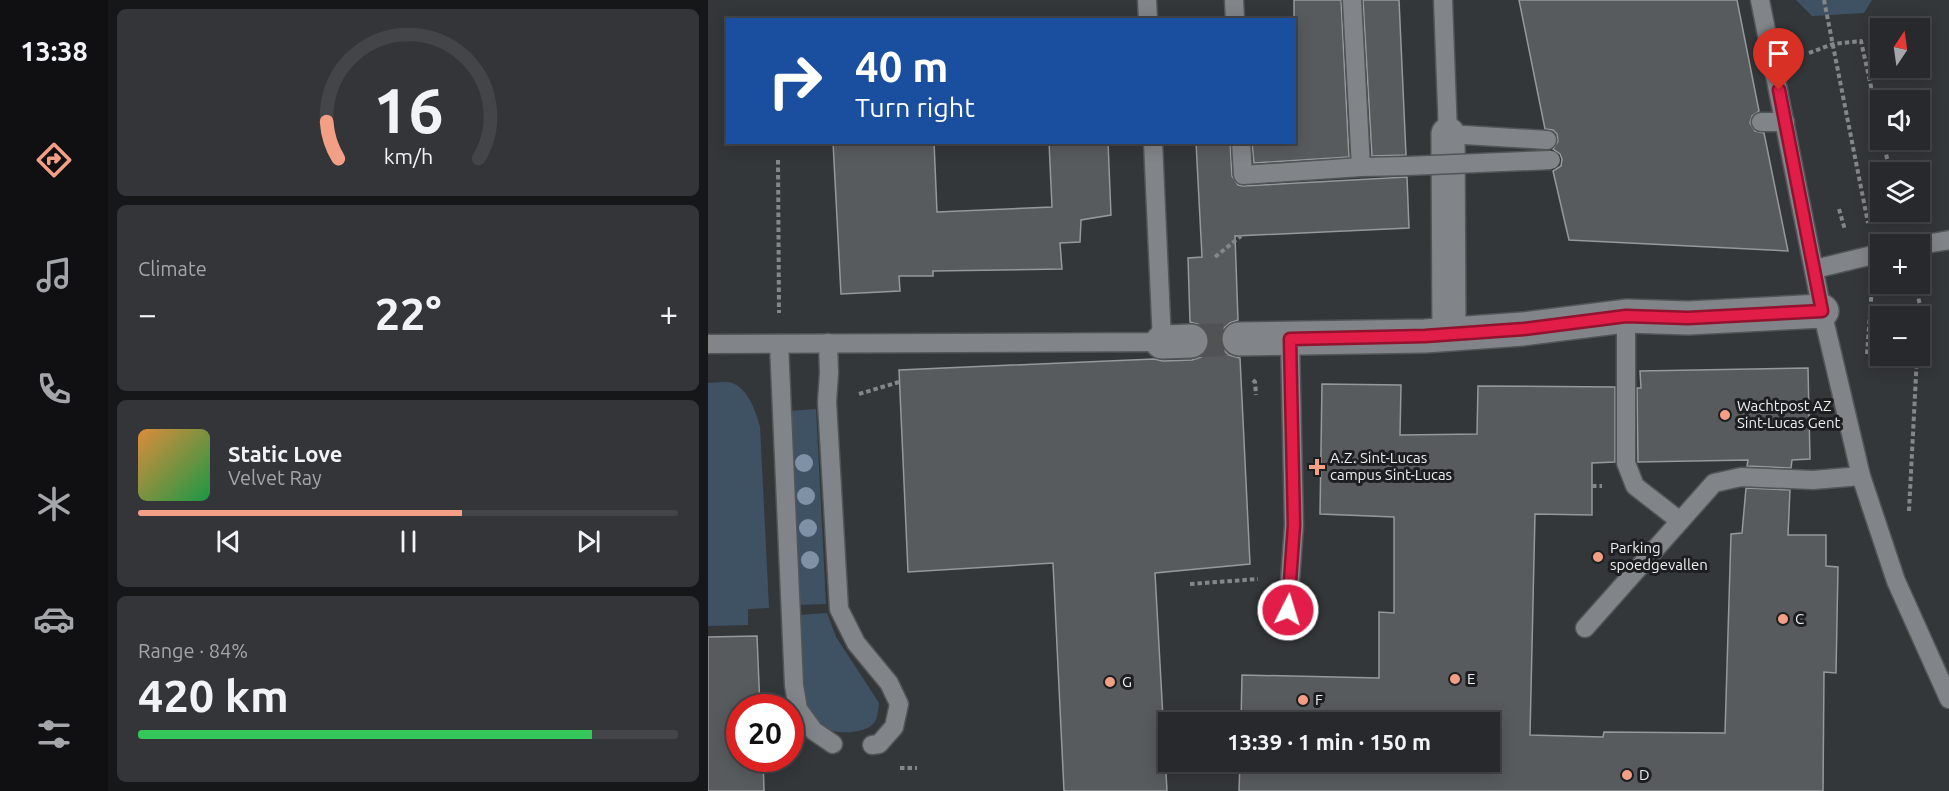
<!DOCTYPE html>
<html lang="en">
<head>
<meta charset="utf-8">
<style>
  :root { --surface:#27292c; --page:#333538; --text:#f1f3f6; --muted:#a4a6a9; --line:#434548; --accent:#f39f85 }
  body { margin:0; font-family:Ubuntu,sans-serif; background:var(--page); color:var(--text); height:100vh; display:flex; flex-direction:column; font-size:22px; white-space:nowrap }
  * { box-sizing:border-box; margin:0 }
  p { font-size:20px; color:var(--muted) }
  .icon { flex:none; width:33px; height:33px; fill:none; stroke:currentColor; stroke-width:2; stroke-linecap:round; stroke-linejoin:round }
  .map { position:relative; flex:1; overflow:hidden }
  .panel { display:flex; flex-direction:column; gap:9px; padding:9px; background:#151718; width:600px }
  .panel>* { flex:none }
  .hud { position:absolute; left:18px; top:18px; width:570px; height:126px; border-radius:0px; box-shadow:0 3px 15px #0003,0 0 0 2px var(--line); background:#1a4fa0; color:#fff; overflow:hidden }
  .needle { width:39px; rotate:13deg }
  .tools { position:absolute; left:1162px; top:18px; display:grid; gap:12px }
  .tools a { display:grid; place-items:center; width:60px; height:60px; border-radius:0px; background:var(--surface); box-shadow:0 3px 15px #0003,0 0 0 2px var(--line); font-size:30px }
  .speed { position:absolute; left:18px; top:694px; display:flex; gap:12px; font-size:30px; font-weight:700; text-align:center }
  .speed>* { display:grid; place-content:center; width:78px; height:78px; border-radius:50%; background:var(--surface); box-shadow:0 3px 15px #0003,0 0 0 2px var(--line); line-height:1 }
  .speed .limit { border:9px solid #d22; background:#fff; color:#111 }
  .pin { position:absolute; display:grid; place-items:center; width:51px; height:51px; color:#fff; margin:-62px -26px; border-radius:50% 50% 50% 0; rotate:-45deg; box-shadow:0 0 6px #0007 }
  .pin .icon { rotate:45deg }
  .me { position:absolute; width:66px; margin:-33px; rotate:5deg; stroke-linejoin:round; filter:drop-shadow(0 0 4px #0008) }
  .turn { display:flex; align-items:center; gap:21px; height:126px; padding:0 30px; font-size:27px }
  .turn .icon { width:78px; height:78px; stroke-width:2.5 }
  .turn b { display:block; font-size:42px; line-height:51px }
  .big { font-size:45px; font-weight:600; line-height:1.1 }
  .panel .tile { flex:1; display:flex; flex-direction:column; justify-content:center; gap:9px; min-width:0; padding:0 21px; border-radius:9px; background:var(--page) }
  .panel .dial { align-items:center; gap:0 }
  .dial svg { height:156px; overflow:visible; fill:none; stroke:var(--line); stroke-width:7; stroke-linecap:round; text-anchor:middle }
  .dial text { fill:var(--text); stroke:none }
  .song { display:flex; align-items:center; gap:18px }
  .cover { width:72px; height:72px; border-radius:9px; background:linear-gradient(135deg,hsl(30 70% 55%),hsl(140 70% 35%)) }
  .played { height:6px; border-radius:3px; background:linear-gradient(90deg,var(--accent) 60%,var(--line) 60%) }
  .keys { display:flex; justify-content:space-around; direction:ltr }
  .heat { display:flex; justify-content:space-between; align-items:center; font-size:33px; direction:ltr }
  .charge { height:9px; border-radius:4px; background:linear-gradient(90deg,#34c759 84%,var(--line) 0) }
  .trip { position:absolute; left:450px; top:712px; width:342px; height:60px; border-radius:0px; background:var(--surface); box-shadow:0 3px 15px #0003,0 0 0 2px var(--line); font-weight:600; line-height:60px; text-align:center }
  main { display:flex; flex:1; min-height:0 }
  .tab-bar { display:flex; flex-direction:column; width:108px; justify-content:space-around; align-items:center; background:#101012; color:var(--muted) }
  .tab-bar .icon { width:42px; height:42px }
  .tab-bar .active { color:var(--accent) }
  .tab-bar b { font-size:27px; color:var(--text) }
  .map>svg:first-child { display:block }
</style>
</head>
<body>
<main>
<nav class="tab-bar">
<b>13:38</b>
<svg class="icon active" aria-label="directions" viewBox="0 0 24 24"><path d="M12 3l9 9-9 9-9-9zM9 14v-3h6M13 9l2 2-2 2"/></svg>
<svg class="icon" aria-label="music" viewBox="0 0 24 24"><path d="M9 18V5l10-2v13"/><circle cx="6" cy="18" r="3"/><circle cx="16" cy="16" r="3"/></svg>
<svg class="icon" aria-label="phone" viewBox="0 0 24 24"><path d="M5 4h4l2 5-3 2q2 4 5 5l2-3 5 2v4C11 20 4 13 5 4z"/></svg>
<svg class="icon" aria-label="climate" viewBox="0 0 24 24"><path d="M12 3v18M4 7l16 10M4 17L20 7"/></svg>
<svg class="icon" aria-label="car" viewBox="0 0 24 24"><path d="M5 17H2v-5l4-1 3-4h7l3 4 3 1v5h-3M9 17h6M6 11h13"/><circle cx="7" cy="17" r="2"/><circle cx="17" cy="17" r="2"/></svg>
<svg class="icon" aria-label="filters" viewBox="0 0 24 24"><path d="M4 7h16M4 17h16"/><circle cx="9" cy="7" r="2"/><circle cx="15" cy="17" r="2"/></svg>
</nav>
<section class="panel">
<div class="tile dial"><svg viewBox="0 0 100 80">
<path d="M14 69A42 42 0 1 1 86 69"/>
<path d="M14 69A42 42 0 0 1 8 50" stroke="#f39f85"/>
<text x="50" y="56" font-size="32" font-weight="700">16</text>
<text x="50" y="72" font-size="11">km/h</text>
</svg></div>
<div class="tile"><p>Climate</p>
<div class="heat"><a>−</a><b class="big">22°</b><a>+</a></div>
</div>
<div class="tile">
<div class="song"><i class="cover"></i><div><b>Static Love</b><p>Velvet Ray</p></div></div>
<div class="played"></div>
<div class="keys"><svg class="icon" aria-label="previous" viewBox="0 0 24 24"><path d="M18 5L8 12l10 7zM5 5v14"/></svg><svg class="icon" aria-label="pause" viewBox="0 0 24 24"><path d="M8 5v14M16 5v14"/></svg><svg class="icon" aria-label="next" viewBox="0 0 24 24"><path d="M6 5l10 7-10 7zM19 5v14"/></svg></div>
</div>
<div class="tile"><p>Range · 84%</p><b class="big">420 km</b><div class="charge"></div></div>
</section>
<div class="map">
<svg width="1241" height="791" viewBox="0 0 1241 791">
  <rect width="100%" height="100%" fill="#34373a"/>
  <g fill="#3f5264">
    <polygon points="1088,0 1164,0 1156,13 1104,16"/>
    <path d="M0,383C7,383 18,381 24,383C40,388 48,412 52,427L61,608L40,609V625L0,626Z"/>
    <polygon points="108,409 118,604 91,605 80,411"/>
    <path d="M119,613L128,637L171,703C170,710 170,720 164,725C153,734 125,735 114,726C102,716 97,705 94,689L92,615Z"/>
  </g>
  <g fill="#585b5e" stroke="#95999c" stroke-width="1.5">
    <polygon points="586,0 633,0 641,157 546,163 544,142 586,142"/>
    <polygon points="655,0 691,0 698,155 664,156"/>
    <polygon points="811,0 1029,0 1051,111 1044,116 1042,123 1047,131 1056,133 1080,251 861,240 845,171 853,166 854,159 852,154 845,149 850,141 849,134 845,130 837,129"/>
    <polygon points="125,142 226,142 229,212 344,207 341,142 400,142 403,215 373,220 372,242 352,243 354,269 225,271 225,276 191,276 192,291 133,294"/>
    <polygon points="488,142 522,142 524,176 530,185 535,186 699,177 701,228 527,236 530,320 522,323 515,329 512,340 515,349 521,355 532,358 542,564 447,573 459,791 356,791 345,563 200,572 191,370 446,359 455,361 484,360 493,357 500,349 502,340 499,332 492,325 482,322 480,258 494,257"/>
    <polygon points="1100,368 1102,459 1084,460 1083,468 1039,466 1040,460 930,462 929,388 933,388 932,371"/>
    <polygon points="614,384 693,385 692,435 769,434 770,386 907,387 907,462 884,463 884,515 827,514 822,735 895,737 896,732 1017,733 1023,534 1034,533 1038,488 1082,490 1080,535 1118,535 1118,566 1130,567 1128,673 1116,672 1115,791 531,791 532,762 782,762 782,723 533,723 534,675 671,678 671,612 686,613 686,517 612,514"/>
    <polygon points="49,636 52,708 32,708 32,759 55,759 56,791 0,791 0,637"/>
  </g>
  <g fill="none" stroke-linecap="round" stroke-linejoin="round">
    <polyline stroke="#505255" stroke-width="33" stroke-dasharray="33 16" stroke-linecap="butt" points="483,341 531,339"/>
    <defs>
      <g id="service">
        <polyline points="439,0 440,20"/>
        <polyline points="526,0 527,20"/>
        <polyline points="644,0 653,167"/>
        <polyline points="735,0 740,134 839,140"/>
        <polyline points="1052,0 1114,311 1153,476 1188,581 1241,699"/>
        <polyline points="1053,122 1077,122"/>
        <polyline points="533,142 535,175 653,167 699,166"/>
        <polyline points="1212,245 1241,240"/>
        <polyline points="1107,269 1173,253"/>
        <polyline points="918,316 918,463 927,486 972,521"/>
        <polyline points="120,343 121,373 119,402 131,609 148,643 181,683 191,704 186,727 171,744 164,745"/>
        <polyline points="0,344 454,342 445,142"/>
        <polyline points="71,344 86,685 90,709 106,731 125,744"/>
        <polyline points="580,610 586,525 582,339"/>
        <polyline points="877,628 1006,483 1033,477 1105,480 1153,476"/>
      </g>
      <g id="minor">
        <polyline points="740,134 741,334"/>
        <polyline points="531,339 717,336 815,329 918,316 980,318 1114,311"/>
        <polyline points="454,342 483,341"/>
      </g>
    </defs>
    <use href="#service" stroke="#525557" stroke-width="21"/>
    <use href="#minor" stroke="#525557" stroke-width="36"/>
    <g stroke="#848789" stroke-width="4" stroke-dasharray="4.5 3" stroke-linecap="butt">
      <polyline points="1116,0 1160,223"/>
      <polyline points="1101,53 1125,44 1153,41 1173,132"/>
      <polyline points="1175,140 1182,172"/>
      <polyline points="70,160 71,313"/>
      <polyline points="1131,209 1137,230"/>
      <polyline points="507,257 533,236"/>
      <polyline points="1207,284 1212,305 1211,316"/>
      <polyline points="1159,354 1164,287"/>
      <polyline points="545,380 547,382 548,395"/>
      <polyline points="151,394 191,382"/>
      <polyline points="884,486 894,486"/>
      <polyline points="1201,511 1209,356"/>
      <polyline points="482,584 550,579"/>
      <polyline points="192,768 209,768"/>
    </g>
    <use href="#service" stroke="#818589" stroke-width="18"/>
    <use href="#minor" stroke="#818589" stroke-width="33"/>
    <defs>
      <polyline id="service-bridge" points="699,166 843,160"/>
    </defs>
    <use href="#service-bridge" stroke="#525557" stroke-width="21" stroke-linecap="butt"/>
    <use href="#service-bridge" stroke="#818589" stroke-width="18"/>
  </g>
  <g fill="#7f92a5">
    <circle cx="96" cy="463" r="9"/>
    <circle cx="98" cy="496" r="9"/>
    <circle cx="100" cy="528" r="9"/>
    <circle cx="102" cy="560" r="9"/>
  </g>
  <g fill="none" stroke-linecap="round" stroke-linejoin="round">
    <defs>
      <polyline id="route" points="580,610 586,525 582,339 717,336 816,329 918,316 980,318 1114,311 1071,90"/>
    </defs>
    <use href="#route" stroke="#92132f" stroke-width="15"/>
    <use href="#route" stroke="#e11d48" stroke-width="10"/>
  </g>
  <g fill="#f39f85" stroke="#1d1e20" stroke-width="2">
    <circle cx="1017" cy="415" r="6"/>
    <path d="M606 458h6v6h6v6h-6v6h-6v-6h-6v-6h6z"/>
    <circle cx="890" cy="557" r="6"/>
    <circle cx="1075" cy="619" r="6"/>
    <circle cx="747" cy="679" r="6"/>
    <circle cx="402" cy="682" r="6"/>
    <circle cx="595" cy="700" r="6"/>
    <circle cx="919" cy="775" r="6"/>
  </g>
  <g text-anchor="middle" stroke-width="6" stroke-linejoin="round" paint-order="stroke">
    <g font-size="15" fill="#eceef0" stroke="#1d1e20" text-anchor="start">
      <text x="1029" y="411">Wachtpost AZ<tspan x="1029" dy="17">Sint-Lucas Gent</tspan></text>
      <text x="622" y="463">A.Z. Sint-Lucas<tspan x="622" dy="17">campus Sint-Lucas</tspan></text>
      <text x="902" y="553">Parking<tspan x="902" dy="17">spoedgevallen</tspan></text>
      <text x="1087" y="624">C</text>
      <text x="759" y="684">E</text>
      <text x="414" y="687">G</text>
      <text x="607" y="705">F</text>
      <text x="931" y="780">D</text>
    </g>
  </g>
</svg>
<div class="tools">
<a><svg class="needle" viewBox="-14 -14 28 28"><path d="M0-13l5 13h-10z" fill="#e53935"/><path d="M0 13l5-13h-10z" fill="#a4a6a9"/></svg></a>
<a><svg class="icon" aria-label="sound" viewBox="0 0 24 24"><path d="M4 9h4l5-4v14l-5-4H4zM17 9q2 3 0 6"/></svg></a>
<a><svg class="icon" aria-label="layers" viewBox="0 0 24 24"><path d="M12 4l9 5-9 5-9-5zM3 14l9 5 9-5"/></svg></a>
<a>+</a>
<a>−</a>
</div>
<div class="speed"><div class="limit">20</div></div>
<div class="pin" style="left:1071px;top:90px;background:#d93025"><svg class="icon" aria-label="arrive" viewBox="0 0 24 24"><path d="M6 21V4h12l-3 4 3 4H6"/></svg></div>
<svg class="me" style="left:580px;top:610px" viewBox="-20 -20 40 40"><circle r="17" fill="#e11d48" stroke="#fff" stroke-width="3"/><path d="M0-11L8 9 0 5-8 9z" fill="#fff"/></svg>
<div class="trip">13:39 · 1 min · 150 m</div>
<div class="hud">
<div class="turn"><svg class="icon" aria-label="right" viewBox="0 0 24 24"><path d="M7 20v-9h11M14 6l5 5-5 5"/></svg><div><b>40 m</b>Turn right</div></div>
</div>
</div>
</main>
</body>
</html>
